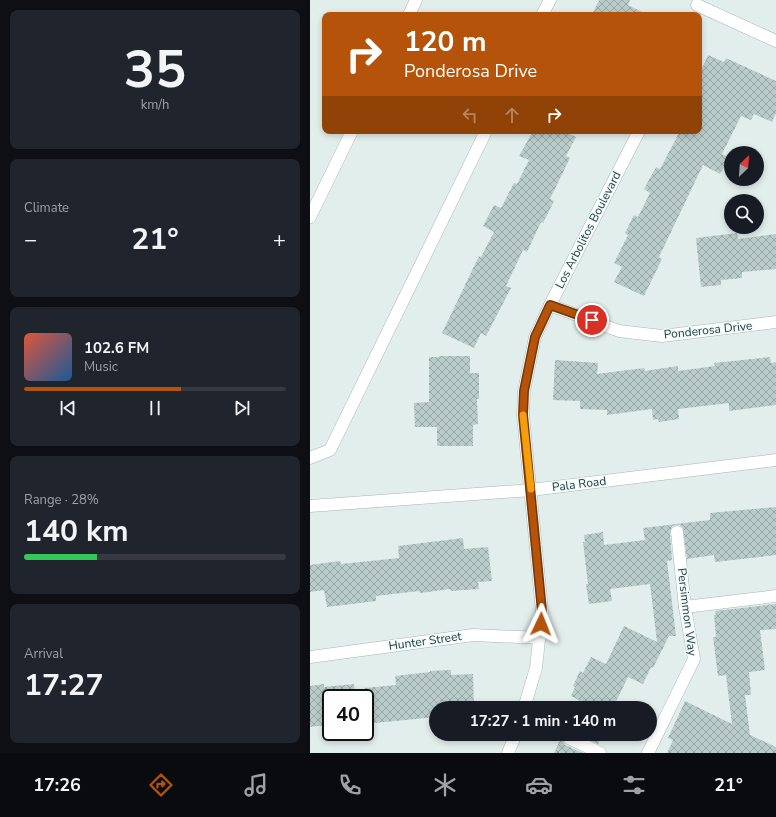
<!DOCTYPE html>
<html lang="en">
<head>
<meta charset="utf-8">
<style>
  :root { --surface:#171b24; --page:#20242c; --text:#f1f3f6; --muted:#9ea1a6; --line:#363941; --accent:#b45309 }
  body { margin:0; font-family:"Nunito Sans",sans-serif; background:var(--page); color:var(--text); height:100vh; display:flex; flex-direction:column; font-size:15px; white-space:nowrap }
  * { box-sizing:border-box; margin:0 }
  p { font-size:13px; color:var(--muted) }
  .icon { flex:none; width:22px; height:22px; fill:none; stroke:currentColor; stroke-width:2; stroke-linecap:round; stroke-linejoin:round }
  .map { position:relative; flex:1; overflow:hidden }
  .drawer { display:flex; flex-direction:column; gap:10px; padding:10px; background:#0d0f14; width:310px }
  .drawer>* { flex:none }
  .guide { position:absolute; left:12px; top:12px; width:380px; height:122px; border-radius:8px; box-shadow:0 2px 6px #0003; background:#b45309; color:#fff; overflow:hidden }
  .needle { width:26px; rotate:25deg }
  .buttons { position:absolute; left:414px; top:146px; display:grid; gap:8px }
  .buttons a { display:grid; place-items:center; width:40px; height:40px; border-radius:50%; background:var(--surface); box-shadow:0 2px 6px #0003; font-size:20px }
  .speed { position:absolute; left:12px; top:689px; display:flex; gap:8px; font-size:20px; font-weight:700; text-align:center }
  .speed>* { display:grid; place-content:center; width:52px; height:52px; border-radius:50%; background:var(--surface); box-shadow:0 2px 6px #0003; line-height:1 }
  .speed .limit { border:2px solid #111; border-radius:6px; background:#fff; color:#111 }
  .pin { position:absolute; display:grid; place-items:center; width:34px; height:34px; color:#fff; margin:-17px; border:2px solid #fff; border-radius:50%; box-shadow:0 1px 4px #0007 }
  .me { position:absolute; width:44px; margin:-22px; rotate:2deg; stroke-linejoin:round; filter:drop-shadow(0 0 3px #0008) }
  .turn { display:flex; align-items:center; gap:14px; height:84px; padding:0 16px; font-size:18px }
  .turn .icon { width:52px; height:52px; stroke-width:2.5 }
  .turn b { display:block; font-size:28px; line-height:34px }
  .lanes { display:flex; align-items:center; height:38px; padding:0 16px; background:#0003; justify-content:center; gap:20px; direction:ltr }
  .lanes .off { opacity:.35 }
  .big { font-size:30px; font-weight:700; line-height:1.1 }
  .drawer .card { flex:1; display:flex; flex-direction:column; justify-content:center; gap:6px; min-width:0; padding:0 14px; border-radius:8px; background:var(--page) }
  .drawer .dial { align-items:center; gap:0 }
  .dial b { font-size:52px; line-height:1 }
  .song { display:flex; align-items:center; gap:12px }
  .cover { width:48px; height:48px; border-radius:6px; background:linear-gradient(135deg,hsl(10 70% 55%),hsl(210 70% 35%)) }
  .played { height:4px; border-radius:2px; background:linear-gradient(90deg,var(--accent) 60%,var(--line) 60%) }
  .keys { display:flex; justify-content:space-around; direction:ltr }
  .heat { display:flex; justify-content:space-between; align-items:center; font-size:22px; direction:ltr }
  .charge { height:6px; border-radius:3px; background:linear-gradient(90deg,#34c759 28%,var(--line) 0) }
  .trip { position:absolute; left:119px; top:701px; width:228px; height:40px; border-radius:20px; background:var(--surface); box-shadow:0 2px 6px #0003; font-weight:700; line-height:40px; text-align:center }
  .dock { display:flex; height:64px; justify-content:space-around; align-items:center; background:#090b0e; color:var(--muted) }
  .dock .icon { width:28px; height:28px }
  .dock .selected { color:var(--accent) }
  .dock b { font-size:18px; color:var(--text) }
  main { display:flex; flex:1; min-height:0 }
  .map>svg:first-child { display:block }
</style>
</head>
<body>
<main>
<section class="drawer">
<div class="card dial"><b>35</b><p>km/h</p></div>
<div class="card"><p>Climate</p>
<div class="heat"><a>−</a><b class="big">21°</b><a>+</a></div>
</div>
<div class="card">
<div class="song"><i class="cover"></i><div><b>102.6 FM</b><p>Music</p></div></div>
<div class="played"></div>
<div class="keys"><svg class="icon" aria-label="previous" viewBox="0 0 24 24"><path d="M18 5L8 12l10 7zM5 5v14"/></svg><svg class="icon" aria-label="pause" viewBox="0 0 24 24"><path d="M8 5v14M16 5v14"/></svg><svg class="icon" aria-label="next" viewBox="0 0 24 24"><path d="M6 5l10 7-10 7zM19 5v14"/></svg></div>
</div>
<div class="card"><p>Range · 28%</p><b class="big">140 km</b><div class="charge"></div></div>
<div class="card"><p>Arrival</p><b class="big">17:27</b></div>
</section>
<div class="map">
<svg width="466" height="753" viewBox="0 0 466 753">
  <defs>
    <pattern id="building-cross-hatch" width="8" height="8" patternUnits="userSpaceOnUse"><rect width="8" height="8" fill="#b9ccc9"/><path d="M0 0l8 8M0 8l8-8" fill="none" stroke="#96a7a5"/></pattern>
  </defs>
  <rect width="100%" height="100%" fill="#e2eeec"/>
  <g fill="url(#building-cross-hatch)">
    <polygon points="289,0 320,0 318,5 338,15 282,15"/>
    <polygon points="398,55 414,62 416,58 466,81 466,113 462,122 444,114 441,120 431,116 412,154 419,158 410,174 393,165 349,257 352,259 334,296 304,282 312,267 304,263 318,235 315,233 324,215 328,217 340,193 334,189 346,167 350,169 370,131 389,131 389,75"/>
    <polygon points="223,131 253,131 266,137 256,156 260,158 240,199 244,201 233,223 231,222 217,252 213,250 196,286 201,288 176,336 171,333 164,348 132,333 169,256 171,257 184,232 173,226 184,205 191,208 204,183 207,184 219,160 209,156"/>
    <polygon points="427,233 428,239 466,234 466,269 432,272 432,278 411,280 411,285 391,287 386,238"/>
    <polygon points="129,356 160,356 160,373 169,373 169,399 167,399 168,424 163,425 163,446 127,446 127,427 105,427 104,403 119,402 119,357 129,357"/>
    <polygon points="460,357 461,363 466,362 466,405 419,411 419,403 368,409 369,419 349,422 348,419 343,420 342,409 297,415 297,410 270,409 270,401 243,400 245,360 288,363 287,374 334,368 335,371 368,366 368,371 405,366 404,363"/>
    <polygon points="466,507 466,555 405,562 404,555 377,559 373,528 370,525 366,525 362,526 360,533 362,560 357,561 366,636 359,636 343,668 341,667 333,684 318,677 303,708 265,708 269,700 261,696 265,687 263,686 270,671 273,673 281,657 296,664 314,626 347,642 340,584 300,589 302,601 279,604 276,584 278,584 273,542 275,542 274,535 293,532 294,545 335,540 333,528 400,520 400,513"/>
    <polygon points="153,538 154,549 178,547 182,581 168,582 169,589 141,591 140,589 110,593 109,591 66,596 66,601 17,607 14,590 0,592 0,565 30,561 31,564 89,558 88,546"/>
    <polygon points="466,604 466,629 450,630 455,670 439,672 441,695 435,695 440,735 466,747 466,753 357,753 363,740 358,738 375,701 422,724 416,675 408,676 403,637 406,637 404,615 406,615 405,611"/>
    <polygon points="141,670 141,675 163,674 164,708 126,708 126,717 55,724 55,688 86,685 85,676 120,672 120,671"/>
    <polygon points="14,684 14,687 44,684 45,698 21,698 21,709 15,710 17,725 0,727 0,686"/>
    <polygon points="268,734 292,734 288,744"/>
    <polygon points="252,736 253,742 255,745 273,753 244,753"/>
  </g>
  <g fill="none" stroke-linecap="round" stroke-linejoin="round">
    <defs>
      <g id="minor">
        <polyline points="387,5 466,41"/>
        <polyline points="99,15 106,0"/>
        <polyline points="232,15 240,0"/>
        <polyline points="0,217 42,131"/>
        <polyline points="240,305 309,331 352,336 466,322"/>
        <polyline points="0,458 20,450 176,131"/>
        <polyline points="0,506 221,490 466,460"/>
        <polyline points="375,607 466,596"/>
        <polyline points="0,657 163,635 230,638"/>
        <polyline points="214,708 226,668 232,611 213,415 214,391 225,337 240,305 329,131"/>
        <polyline points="259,738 290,753"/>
        <polyline points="198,753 206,734"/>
        <polyline points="338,753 384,659 375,607 367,532"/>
      </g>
    </defs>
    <use href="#minor" stroke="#a4b7b5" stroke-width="13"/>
    <use href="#minor" stroke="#fff" stroke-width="12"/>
  </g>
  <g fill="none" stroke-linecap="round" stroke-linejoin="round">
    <defs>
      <polyline id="route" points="231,624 232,611 213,415 214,391 225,337 240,305 282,320"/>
    </defs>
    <use href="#route" stroke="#753606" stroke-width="10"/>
    <use href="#route" stroke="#b45309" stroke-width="7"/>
    <polyline stroke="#f59e0b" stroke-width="7" points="213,415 221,489"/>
  </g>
  <g text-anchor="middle" stroke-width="3" stroke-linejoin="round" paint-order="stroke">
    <g font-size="12" fill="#204141" stroke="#f3faf8">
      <text transform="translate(278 230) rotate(-63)" y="4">Los Arbolitos Boulevard</text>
      <text transform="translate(398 330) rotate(-6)" y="4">Ponderosa Drive</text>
      <text transform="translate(269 484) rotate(-7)" y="4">Pala Road</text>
      <text transform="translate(377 612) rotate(83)" y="4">Persimmon Way</text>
      <text transform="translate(115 641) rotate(-8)" y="4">Hunter Street</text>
    </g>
  </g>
</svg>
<div class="buttons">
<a><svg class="needle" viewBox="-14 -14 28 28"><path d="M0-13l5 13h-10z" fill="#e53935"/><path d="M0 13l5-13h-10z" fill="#9ea1a6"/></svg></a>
<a><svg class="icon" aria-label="search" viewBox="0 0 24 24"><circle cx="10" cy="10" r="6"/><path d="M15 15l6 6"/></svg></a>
</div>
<div class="speed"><div class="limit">40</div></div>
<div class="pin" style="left:282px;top:320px;background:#d93025"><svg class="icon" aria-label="arrive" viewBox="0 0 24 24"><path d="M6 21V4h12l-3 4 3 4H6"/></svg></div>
<svg class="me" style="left:231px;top:624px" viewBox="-20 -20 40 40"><path d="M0-17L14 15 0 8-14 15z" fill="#b45309" stroke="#fff" stroke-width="4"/></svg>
<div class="trip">17:27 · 1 min · 140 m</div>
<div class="guide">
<div class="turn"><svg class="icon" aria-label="right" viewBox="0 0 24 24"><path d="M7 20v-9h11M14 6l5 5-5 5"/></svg><div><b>120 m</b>Ponderosa Drive</div></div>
<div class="lanes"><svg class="icon off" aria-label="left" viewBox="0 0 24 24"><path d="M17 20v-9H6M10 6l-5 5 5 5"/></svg><svg class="icon off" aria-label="ahead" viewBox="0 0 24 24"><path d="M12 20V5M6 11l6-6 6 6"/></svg><svg class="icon" aria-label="right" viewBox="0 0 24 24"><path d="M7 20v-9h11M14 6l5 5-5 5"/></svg></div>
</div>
</div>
</main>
<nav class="dock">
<b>17:26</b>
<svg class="icon selected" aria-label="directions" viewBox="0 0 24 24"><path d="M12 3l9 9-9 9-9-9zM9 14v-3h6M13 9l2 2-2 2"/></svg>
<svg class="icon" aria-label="music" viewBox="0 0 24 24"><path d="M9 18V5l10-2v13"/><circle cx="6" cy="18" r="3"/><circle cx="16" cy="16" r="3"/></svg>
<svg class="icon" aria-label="phone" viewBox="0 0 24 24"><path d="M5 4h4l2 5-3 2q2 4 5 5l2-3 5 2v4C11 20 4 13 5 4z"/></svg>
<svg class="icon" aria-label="climate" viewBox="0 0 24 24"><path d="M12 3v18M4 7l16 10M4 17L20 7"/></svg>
<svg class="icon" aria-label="car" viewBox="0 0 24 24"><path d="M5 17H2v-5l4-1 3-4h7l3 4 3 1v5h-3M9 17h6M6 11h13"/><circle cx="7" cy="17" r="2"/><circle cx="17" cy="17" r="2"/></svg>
<svg class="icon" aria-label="filters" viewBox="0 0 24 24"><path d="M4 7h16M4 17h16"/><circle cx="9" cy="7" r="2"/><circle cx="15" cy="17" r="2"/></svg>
<b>21°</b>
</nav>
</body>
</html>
